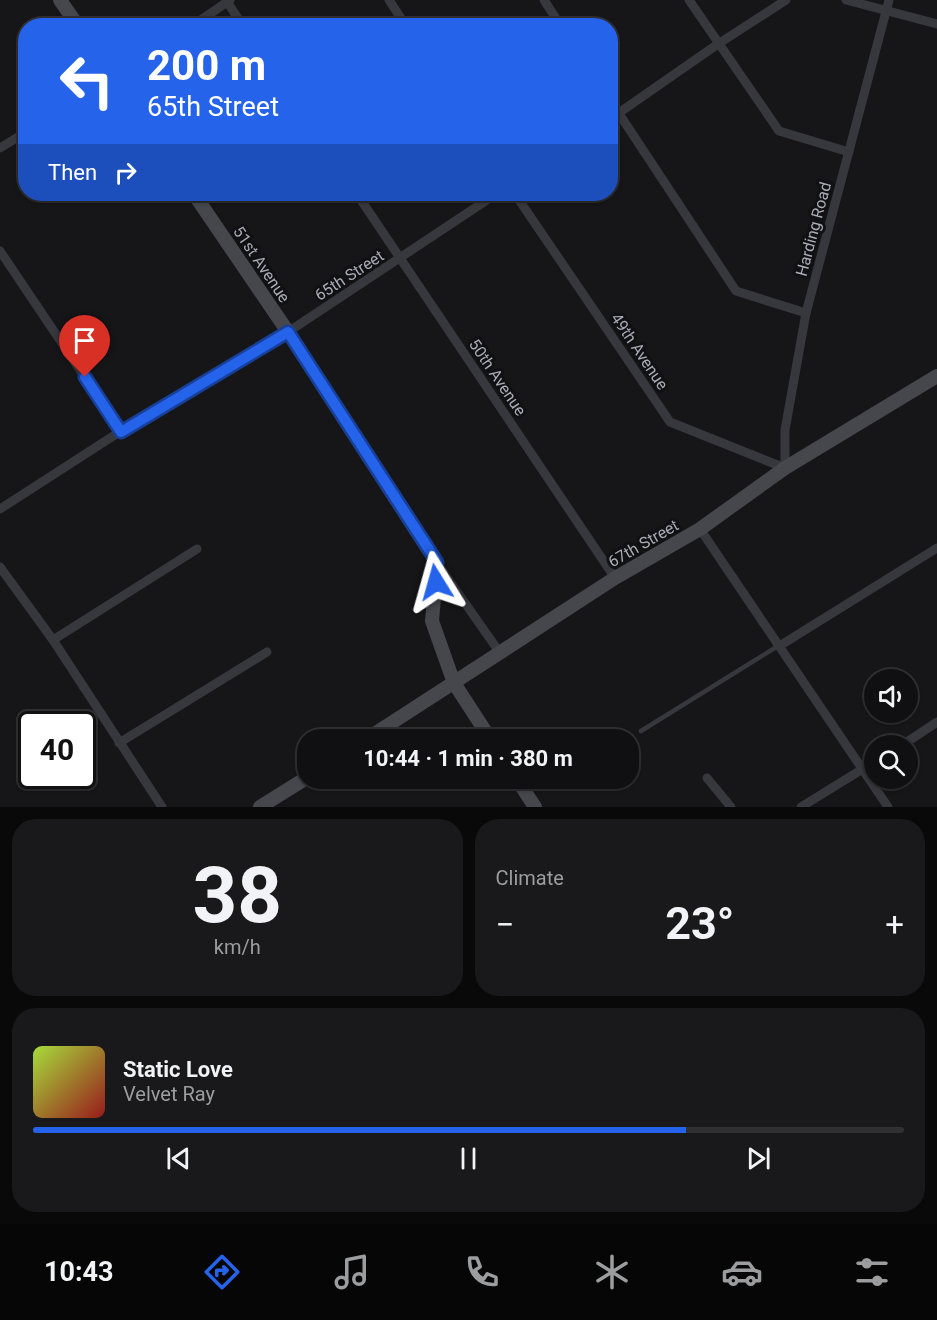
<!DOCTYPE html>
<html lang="en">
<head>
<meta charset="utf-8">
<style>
  :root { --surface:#101012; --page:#19191b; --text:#f1f3f6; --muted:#9c9d9f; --line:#303032; --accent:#2563eb }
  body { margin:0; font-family:Roboto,sans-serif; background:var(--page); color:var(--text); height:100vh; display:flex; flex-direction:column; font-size:22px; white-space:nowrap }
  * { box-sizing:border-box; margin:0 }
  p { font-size:20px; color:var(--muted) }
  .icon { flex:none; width:33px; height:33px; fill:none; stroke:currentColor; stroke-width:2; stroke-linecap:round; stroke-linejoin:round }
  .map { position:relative; height:807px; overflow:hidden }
  .sheet { display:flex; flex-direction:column; gap:12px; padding:12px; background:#09090a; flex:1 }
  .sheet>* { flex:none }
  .top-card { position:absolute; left:18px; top:18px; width:600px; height:183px; border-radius:24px; box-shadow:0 2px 4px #0004,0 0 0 2px var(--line); background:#2563eb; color:#fff; overflow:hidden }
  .buttons { position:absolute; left:864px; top:669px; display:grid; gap:12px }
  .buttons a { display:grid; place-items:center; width:54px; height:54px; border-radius:50%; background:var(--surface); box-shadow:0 2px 4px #0004,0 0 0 2px var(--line); font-size:30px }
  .speed { position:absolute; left:18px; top:711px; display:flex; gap:12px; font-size:30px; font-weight:700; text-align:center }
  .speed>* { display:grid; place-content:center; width:78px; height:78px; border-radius:50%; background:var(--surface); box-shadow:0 2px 4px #0004,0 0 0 2px var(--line); line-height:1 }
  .speed .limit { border:3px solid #111; border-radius:9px; background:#fff; color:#111 }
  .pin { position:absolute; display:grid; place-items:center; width:51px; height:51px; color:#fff; margin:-62px -26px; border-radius:50% 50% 50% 0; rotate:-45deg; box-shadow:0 0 6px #0007 }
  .pin .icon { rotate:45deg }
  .me { position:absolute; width:66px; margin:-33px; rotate:352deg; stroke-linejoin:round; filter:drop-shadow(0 0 4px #0008) }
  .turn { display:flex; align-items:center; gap:21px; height:126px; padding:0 30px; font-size:27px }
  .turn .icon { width:78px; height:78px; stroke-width:2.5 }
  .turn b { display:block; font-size:42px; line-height:51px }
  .then { display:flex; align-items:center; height:57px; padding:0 30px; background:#0003; gap:12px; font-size:22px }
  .big { font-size:45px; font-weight:700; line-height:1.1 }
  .sheet .card { flex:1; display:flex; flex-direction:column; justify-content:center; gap:9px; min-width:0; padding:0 21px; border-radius:24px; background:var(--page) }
  .sheet .dial { align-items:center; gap:0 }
  .dial b { font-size:78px; line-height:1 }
  .song { display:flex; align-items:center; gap:18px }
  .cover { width:72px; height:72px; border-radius:9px; background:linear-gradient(135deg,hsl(80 70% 55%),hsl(0 70% 35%)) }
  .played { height:6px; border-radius:3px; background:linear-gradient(90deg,var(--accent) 75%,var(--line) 75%) }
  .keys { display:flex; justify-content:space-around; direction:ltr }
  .heat { display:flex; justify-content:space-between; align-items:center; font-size:33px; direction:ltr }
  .sheet .tiles { flex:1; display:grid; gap:12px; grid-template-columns:1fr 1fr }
  .card:last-child { grid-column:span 2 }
  .trip { position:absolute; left:297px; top:729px; width:342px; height:60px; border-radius:24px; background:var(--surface); box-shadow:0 2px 4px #0004,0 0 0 2px var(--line); font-weight:700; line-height:60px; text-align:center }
  .dock { display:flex; height:96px; justify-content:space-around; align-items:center; background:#060607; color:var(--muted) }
  .dock .icon { width:42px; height:42px }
  .dock .selected { color:var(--accent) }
  .dock b { font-size:27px; color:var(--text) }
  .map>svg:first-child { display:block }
</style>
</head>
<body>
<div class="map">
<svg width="937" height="807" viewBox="0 0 937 807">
  <rect width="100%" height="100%" fill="#161618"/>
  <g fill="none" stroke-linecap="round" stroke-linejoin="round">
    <polyline stroke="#37383d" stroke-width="4.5" points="641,731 778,646"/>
    <g stroke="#37383d" stroke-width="9">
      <polyline points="226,0 243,26"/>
      <polyline points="389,0 406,26"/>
      <polyline points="544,0 561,26"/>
      <polyline points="689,0 779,131 849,152"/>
      <polyline points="846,0 937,24"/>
      <polyline points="192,26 230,0"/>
      <polyline points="610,100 736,291 806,313"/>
      <polyline points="610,119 718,44 786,0"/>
      <polyline points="0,148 26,132"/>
      <polyline points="357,194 615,578"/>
      <polyline points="515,194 670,422 785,468 785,430 806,313 889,0"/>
      <polyline points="0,251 121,431"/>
      <polyline points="0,509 121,431 288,332 496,194"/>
      <polyline points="700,529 888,807"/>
      <polyline points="437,563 500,653"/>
      <polyline points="0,567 53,640 162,807"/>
      <polyline points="53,640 197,549"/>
      <polyline points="781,645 937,548"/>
      <polyline points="119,743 267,652"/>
      <polyline points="901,746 937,722"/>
      <polyline points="707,778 731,807"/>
      <polyline points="801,807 874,762"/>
    </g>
    <g stroke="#45474d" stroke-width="14">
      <polyline points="60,0 78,26"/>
      <polyline points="194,194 288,332 437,563 432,621 454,683 491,740"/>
      <polyline points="365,740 615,578 700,529 785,468 937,376"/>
      <polyline points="516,778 535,807"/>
      <polyline points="260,807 308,777"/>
    </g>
  </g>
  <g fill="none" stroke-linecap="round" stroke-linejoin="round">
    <defs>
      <polyline id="route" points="85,377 121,432 288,332 437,562 436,582"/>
    </defs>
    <use href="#route" stroke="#184099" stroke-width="15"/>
    <use href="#route" stroke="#2563eb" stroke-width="10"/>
  </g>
  <g text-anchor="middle" stroke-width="6" stroke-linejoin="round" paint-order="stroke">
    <g font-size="16" fill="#a8adb8" stroke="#111113">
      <text transform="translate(813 229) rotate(-75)" y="6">Harding Road</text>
      <text transform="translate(262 264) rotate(56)" y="6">51st Avenue</text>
      <text transform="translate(349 275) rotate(-33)" y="6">65th Street</text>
      <text transform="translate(640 351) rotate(56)" y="6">49th Avenue</text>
      <text transform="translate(498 377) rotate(56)" y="6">50th Avenue</text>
      <text transform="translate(643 543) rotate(-30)" y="6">67th Street</text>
    </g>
  </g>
</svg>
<div class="buttons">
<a><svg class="icon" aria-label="sound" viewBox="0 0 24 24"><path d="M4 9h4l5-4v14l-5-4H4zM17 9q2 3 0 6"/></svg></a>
<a><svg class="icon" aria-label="search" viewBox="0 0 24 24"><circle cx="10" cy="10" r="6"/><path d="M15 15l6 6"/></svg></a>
</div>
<div class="speed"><div class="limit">40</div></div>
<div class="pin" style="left:85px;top:377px;background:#d93025"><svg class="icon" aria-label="arrive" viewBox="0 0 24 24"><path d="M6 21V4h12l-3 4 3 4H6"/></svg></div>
<svg class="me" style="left:436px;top:582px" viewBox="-20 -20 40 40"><path d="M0-17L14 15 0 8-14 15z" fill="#2563eb" stroke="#fff" stroke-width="4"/></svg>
<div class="trip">10:44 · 1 min · 380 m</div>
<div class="top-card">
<div class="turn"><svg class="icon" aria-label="left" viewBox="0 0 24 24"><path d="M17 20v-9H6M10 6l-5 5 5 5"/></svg><div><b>200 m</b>65th Street</div></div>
<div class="then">Then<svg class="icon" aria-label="right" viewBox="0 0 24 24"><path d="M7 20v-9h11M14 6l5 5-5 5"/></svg></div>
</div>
</div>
<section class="sheet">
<div class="tiles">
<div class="card dial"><b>38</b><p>km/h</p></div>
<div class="card"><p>Climate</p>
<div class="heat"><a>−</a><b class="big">23°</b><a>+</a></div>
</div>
<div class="card">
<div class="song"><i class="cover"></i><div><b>Static Love</b><p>Velvet Ray</p></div></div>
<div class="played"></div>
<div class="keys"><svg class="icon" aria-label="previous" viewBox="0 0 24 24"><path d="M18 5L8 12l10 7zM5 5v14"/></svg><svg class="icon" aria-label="pause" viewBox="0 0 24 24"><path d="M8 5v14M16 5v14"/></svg><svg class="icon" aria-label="next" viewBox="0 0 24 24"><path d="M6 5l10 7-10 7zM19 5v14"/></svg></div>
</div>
</div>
</section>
<nav class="dock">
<b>10:43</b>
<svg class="icon selected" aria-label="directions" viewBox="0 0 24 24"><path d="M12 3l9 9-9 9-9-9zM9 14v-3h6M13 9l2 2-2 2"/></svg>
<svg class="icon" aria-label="music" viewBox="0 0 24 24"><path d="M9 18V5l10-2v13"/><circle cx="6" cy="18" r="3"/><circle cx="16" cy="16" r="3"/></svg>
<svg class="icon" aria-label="phone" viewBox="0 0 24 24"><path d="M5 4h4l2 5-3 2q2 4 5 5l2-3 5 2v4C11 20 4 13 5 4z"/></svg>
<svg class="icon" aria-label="climate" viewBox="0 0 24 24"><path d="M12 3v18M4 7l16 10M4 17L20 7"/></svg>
<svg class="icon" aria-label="car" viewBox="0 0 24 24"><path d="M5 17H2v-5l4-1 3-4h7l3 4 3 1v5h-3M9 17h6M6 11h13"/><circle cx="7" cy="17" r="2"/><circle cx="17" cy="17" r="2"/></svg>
<svg class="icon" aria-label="filters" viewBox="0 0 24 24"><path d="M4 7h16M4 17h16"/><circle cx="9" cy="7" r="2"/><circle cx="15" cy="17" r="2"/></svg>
</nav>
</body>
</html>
